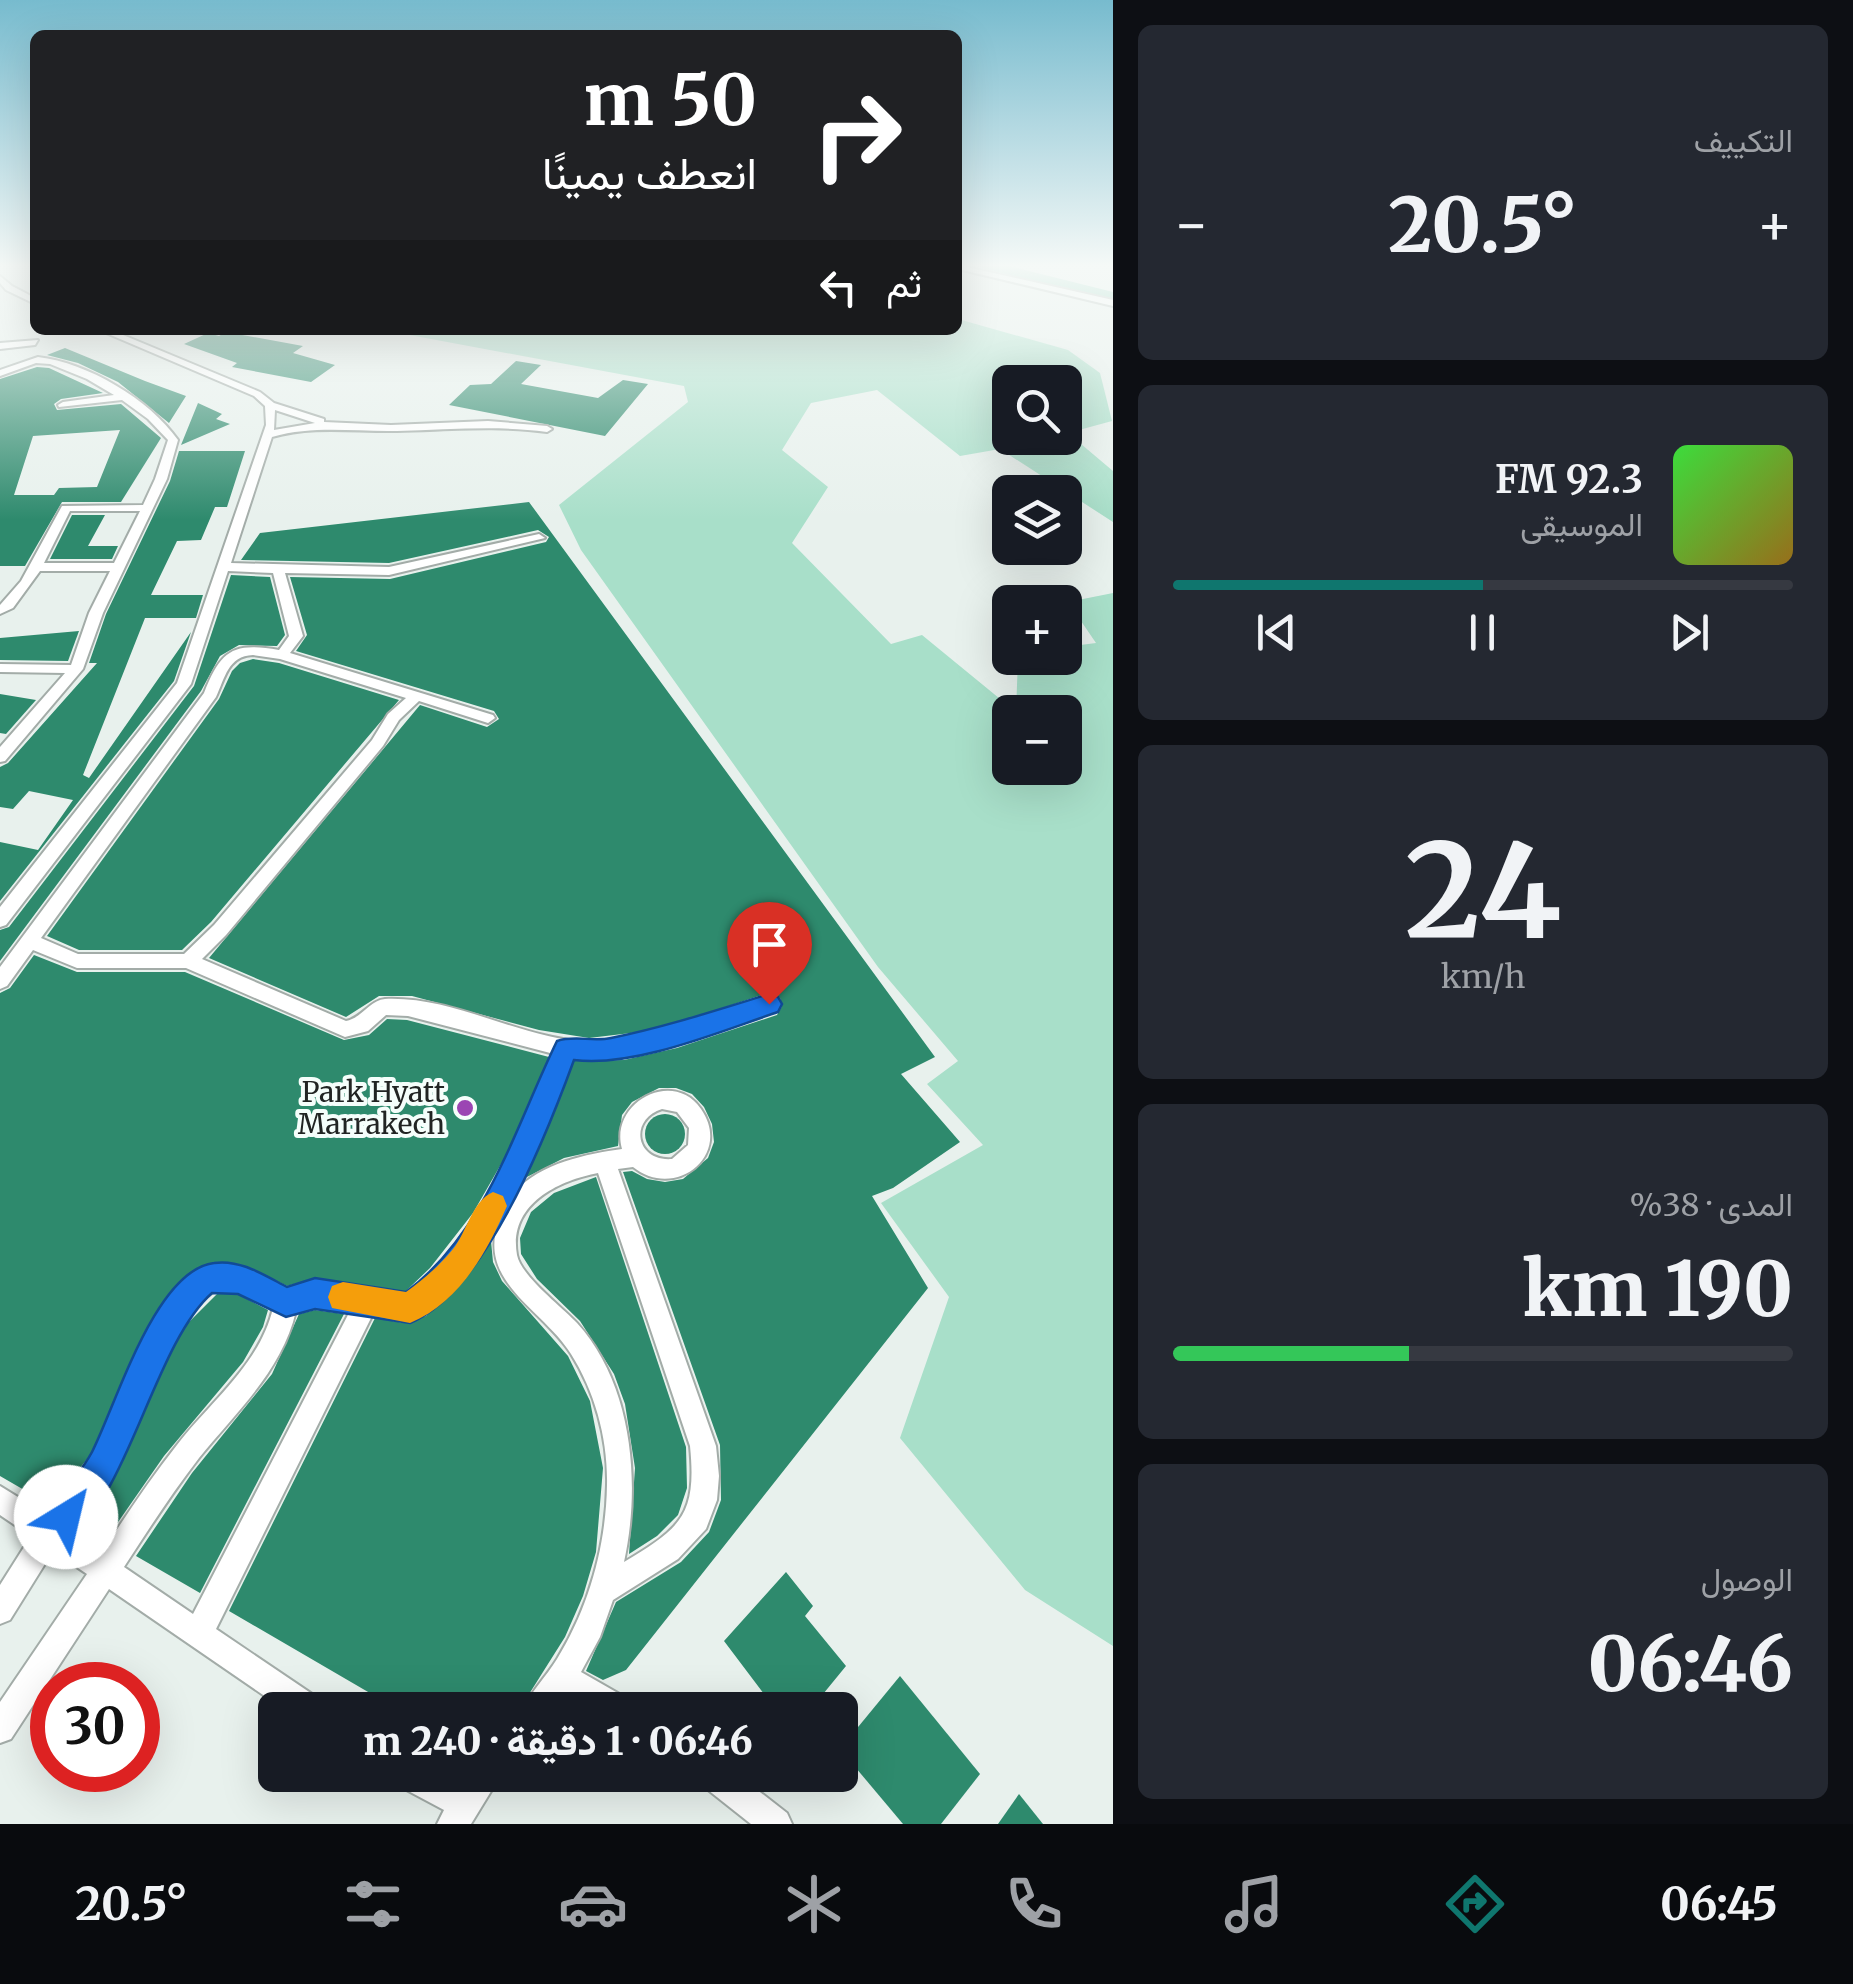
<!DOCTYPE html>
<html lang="ar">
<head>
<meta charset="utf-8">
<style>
  :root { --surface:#171b24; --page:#242831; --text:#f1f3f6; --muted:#9ea1a6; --line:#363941; --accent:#0f766e }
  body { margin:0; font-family:Merriweather,Vazirmatn,serif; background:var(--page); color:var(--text); direction:rtl; height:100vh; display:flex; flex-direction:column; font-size:38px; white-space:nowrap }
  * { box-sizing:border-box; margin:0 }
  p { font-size:32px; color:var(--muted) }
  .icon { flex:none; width:55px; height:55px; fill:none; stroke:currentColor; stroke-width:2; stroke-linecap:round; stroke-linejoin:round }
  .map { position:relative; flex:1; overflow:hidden; direction:ltr }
  .side { display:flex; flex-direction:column; gap:25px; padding:25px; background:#0d0f14; width:740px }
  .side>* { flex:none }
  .top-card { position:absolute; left:30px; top:30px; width:932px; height:305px; border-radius:15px; box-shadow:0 10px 40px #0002; direction:rtl; background:#202124; color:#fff; overflow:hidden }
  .tools { position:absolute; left:992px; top:365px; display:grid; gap:20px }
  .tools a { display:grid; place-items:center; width:90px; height:90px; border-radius:15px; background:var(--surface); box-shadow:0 10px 40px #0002; font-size:50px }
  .speed { position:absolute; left:30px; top:1662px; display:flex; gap:20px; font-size:50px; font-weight:700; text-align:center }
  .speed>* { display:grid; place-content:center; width:130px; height:130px; border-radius:50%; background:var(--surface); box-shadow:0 10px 40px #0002; line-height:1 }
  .speed .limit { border:15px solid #d22; background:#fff; color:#111 }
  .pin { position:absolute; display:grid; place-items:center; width:85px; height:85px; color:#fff; margin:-102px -42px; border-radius:50% 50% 50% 0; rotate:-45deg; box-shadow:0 0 10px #0007 }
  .pin .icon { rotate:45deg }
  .me { position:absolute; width:110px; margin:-55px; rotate:36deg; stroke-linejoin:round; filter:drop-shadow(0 0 8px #0008) }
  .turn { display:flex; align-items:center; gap:35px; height:210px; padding:0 40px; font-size:45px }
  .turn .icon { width:130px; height:130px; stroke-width:2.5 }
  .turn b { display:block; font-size:70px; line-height:85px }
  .then { display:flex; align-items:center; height:95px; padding:0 40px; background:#0003; gap:20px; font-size:38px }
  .big { font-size:75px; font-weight:800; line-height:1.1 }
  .side .tile { flex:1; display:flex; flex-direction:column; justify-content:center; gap:15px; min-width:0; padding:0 35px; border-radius:15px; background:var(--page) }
  .side .dial { align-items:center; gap:0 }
  .dial b { font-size:130px; line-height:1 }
  .song { display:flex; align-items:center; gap:30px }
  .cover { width:120px; height:120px; border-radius:15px; background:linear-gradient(135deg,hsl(120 70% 55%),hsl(40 70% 35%)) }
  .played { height:10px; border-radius:5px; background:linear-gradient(90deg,var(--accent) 50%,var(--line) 50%) }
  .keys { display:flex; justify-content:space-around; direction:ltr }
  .heat { display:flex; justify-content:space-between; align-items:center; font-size:55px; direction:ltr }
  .charge { height:15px; border-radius:8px; background:linear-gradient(90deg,#34c759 38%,var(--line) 0) }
  .trip { position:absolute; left:258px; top:1692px; width:600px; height:100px; border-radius:15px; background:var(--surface); box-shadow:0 10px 40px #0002; font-weight:800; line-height:100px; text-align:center; direction:rtl }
  .tabs { display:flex; height:160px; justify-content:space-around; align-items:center; background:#090b0e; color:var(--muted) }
  .tabs .icon { width:70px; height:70px }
  .tabs .active { color:var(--accent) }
  .tabs b { font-size:45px; color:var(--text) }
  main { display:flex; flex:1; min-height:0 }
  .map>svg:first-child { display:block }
</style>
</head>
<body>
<main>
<section class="side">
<div class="tile"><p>التكييف</p>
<div class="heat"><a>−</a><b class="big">20.5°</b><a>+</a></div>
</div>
<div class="tile">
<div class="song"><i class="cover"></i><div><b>92.3 FM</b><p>الموسيقى</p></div></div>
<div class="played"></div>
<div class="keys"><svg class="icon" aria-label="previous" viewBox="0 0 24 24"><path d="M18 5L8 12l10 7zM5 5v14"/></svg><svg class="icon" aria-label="pause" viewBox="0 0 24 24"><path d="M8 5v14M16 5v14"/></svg><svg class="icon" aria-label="next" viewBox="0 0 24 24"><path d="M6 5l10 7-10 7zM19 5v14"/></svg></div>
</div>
<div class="tile dial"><b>24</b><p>km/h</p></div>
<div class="tile"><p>المدى · 38%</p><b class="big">190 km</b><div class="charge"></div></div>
<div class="tile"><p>الوصول</p><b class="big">06:46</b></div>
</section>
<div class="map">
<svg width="1113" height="1824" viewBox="0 0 1113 1824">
  <rect width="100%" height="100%" fill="#e8f1ed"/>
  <path fill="#a8dfc9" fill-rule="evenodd" d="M958,319L1068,350L1100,373L1112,421L1068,433L1113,471V522L1000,449L960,456L877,390L811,403L782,450L828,487L792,543L891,644L922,635L1016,712L1018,658H1065V647L1096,643L1068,602L1113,593V1646L1025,1590L900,1438L949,1297L881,1203L983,1145L927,1084L958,1061L878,967L581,550L559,505L688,402L684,386L383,330H958ZM1010,382H1065V438H1010ZM1010,712H1065V768H1010Z"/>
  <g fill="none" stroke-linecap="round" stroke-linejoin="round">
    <polygon fill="#6ec6a7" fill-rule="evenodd" points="969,264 1001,264 1113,292 1113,304"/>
  </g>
  <g fill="#2e8a6d" fill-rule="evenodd">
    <polygon points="226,332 303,346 293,353 335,365 311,382 232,367 237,363 184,344 208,333 219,336"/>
    <polygon points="65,348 145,381 186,396 169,423 118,382 78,363 47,355"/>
    <polygon points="516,361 541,365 521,384 598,398 623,380 648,384 605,436 449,405 470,385 491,384"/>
    <path d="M37,367L49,368L103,393L61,399L54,404L57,410L121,404L161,438L121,502H62L25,566H0V379ZM120,430L97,487L59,488L54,495H14L33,436Z"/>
    <polygon points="198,403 222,414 216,419 230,424 181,445"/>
    <polygon points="179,451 245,451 227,507 215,507 201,540 177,541 151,595 203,595 196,618 145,618 83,775 89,778 191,632 174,681 0,901 0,842 38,850 73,800 29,791 13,809 0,807 0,767 8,763 97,663 89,663 106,614 170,481"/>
    <polygon points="529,502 935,1057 901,1074 960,1142 893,1188 872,1196 928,1288 626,1670 603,1680 586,1671 616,1602 681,1562 709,1532 721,1500 720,1445 623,1172 632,1171 647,1179 665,1182 683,1179 708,1158 714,1142 712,1124 704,1107 692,1094 676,1088 659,1088 632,1102 622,1115 618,1146 564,1158 525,1178 574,1061 624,1060 677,1048 777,1015 782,1006 780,998 768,993 656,1030 589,1038 539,1030 412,996 379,996 346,1017 209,958 420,705 487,727 499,719 494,711 296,651 307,635 290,577 390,579 546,542 549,537 538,530 389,563 241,560 260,533"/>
    <polygon points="72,515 105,515 88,546 118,546 112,559 50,559"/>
    <polygon points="231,575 270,577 285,635 277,646 239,645 220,656 201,691 0,961 0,930 9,927 194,686"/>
    <polygon points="79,631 68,661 0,660 0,638"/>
    <polygon points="253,659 279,663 399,700 211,922 182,950 79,950 47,936 219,699 232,671 240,663"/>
    <polygon points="0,694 36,700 6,734 0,733"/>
    <polygon points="34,955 77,972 185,972 344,1040 369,1035 387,1019 407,1020 549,1057 508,1152 473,1213 430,1268 405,1292 316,1278 287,1286 254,1270 225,1263 193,1271 173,1290 155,1315 92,1453 50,1505 0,1476 0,993 10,988"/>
    <circle cx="665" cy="1134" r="20"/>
    <polygon points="596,1177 686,1447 687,1488 678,1515 657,1536 629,1554 635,1468 625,1404 614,1374 580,1321 537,1279 521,1254 520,1238 531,1212 554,1193"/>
    <polygon points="491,1241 493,1262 502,1281 568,1356 590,1401 603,1468 596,1552 583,1596 565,1637 519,1710 399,1710 229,1611 375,1318 404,1323 426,1316 451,1293"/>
    <polygon points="217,1294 237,1294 268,1310 263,1327 243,1362 164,1456 107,1538 80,1523 115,1477 157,1376 182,1329"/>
    <polygon points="315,1310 344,1314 200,1593 136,1556 192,1473 272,1374 299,1314"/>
    <polygon points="786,1572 813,1606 805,1616 846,1666 810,1710 776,1710 724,1641"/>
    <polygon points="900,1676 980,1774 941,1824 903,1824 840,1749"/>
    <polygon points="1019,1794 1043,1824 998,1824"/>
  </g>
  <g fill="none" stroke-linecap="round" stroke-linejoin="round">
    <defs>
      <g id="street">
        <polygon points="958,265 1113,300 1113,306 958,269"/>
        <polygon points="0,276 12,286 35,298 35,304 6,290 0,283"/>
        <path d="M99,330H111L260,392L274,403L324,419V422L391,425L488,421L547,426L552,429L547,432C497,425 448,430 397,431C354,432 315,425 272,437L231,563L389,567L539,534L545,538L389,575L285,573L303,636L290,653L493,715L495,718L488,723L419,701L399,720L383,746L226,935L202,959L346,1021C362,1018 370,1000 385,999C455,996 520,1039 589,1042C646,1045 715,1014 769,997L776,999L778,1005L776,1011C712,1032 641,1065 572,1057L515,1192C540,1163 587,1154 622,1149C609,1103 673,1068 701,1109C733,1155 675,1201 633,1167L618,1169L716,1446L719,1476L717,1500L706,1529L678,1559L613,1600L600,1637L581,1672L630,1700L635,1710H591L566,1696L556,1710H523C531,1691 546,1677 557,1659C589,1607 606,1546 607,1485C608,1439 595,1392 571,1354C544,1310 476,1282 499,1221C485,1246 440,1310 413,1318C402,1322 385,1316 373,1314L216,1629L321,1700L326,1710H285L109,1589L11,1739L0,1743V1702L87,1574L53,1551L10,1620L0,1624V1585L31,1536L0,1515V1486L47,1515C62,1496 83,1477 95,1455C118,1410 159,1273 215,1267C242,1264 264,1279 287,1290L315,1282L406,1296C481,1232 518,1144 554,1054L408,1016L386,1015L368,1031L345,1037L186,968H77L33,950L7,986L0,989V967L204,693C221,650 233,642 279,650L289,636L273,573L228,571L191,684L6,925L0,927V907L177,683L266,425L265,406L254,396ZM275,410L315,423L274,430ZM253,655L280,659L406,698L388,714L372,740L214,925L184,954H78L41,938L216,697C225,678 228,656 253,655ZM662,1109L677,1112L689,1128L688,1145L672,1159C636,1162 628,1120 662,1109ZM598,1173L690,1446C697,1515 681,1528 624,1562C641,1484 633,1385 577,1323C562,1307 521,1276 517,1255C508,1205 557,1181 598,1173ZM216,1290H238L273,1308C260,1364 211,1401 177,1445C150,1479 126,1516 102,1552L69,1530C83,1512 101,1495 112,1475C145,1414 155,1330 216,1290ZM315,1306L350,1311L193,1614L124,1567C148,1530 172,1493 199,1458C236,1412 282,1371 296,1311Z"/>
        <polygon points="38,340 35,345 0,349 0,343"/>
        <path d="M38,357C88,363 149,399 178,440L167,479L103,613L83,669L5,761L0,762V747L65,673L0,672V664L71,665L89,613L110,571H40L13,608L0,614V605L21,581L62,506L143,505L155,479L168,440L148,419L122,400L59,407L58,405L63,402L114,395L87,379L50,364L36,363L0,376V370ZM70,511H140L114,563H44Z"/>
        <polygon points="395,1775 441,1775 461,1786 468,1775 501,1775 471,1824 437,1824 444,1810 399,1786"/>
        <polygon points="699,1775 738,1775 787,1813 792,1824 751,1824 703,1786"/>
      </g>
    </defs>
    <use href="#street" stroke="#a3aca8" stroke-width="4"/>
    <use href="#street" fill="#fff" fill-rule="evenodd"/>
  </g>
  <linearGradient id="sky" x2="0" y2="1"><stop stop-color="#77bbce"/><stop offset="0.51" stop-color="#f5f9f7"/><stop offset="1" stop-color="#f5f9f7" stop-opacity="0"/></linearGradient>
  <rect width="1113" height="520" fill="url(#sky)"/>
  <path fill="#1a73e8" stroke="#114b97" stroke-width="2.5" d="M769,994L778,997L782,1004L778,1012C721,1031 634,1068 574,1060C547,1134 485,1292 410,1323L315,1309L286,1317L238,1294L212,1293C153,1345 125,1510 66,1534L54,1529L49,1517C59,1493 80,1475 92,1452C116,1405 155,1270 214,1263C240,1259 264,1275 287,1287L315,1278L406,1292C486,1233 515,1127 557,1041C574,1035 593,1042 611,1038C665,1027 717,1010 769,994Z"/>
  <path fill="#f59e0b" d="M493,1192L503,1196L507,1206C487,1252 459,1303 410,1323L332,1308L328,1297L332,1286L343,1282L406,1292C424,1279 439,1266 453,1249C467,1232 472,1201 493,1192Z"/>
  <circle fill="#9b45b3" stroke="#f5fefb" stroke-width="4" cx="465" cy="1108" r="10"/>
  <g text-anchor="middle" stroke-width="8" stroke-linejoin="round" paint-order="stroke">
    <g font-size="28" fill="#212423" stroke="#f5fefb" text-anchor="end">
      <text x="445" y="1102">Park Hyatt<tspan x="445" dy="32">Marrakech</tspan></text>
    </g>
  </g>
</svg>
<div class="tools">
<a><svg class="icon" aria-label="search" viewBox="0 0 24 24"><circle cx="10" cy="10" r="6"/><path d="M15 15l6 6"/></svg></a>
<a><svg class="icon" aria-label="layers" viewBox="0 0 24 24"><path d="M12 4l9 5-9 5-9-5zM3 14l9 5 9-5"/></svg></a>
<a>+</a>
<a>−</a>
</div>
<div class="speed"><div class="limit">30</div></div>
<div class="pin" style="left:769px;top:1004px;background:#d93025"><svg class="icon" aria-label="arrive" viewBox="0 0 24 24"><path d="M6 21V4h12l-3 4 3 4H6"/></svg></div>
<svg class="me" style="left:66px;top:1517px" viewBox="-20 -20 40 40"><circle r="19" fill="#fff"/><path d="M0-13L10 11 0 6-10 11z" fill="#1a73e8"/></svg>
<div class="trip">06:46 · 1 دقيقة · 240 m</div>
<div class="top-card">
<div class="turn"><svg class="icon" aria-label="right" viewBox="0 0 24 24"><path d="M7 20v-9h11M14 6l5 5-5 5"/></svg><div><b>50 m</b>انعطف يمينًا</div></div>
<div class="then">ثم<svg class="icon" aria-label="left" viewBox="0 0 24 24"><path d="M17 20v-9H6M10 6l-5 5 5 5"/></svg></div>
</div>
</div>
</main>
<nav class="tabs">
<b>06:45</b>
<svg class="icon active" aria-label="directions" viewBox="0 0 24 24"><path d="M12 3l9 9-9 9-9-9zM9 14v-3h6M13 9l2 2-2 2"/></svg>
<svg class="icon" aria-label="music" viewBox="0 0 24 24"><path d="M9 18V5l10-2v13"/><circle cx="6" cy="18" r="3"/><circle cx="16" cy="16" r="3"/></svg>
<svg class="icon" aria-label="phone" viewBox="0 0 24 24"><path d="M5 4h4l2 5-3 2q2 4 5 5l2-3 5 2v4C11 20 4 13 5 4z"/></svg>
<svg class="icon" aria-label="climate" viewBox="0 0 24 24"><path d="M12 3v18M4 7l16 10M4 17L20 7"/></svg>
<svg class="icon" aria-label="car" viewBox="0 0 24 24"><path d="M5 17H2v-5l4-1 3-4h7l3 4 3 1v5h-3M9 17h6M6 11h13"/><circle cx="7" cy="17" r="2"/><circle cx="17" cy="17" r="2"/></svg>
<svg class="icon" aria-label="filters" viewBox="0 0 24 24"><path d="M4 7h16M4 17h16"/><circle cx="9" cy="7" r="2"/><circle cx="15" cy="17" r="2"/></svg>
<b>20.5°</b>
</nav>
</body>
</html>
